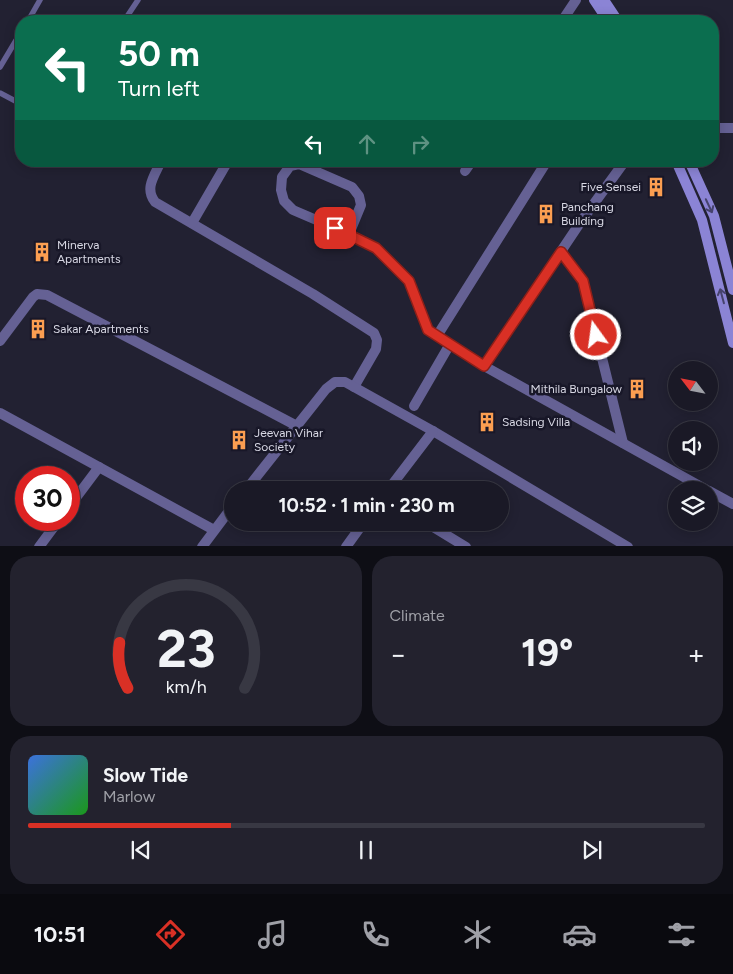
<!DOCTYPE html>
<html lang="en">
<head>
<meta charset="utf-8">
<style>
  :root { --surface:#1a1926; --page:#23222e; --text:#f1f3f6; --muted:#9fa0a7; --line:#383843; --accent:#d93025 }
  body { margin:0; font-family:Figtree,sans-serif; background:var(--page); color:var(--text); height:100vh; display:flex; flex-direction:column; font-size:19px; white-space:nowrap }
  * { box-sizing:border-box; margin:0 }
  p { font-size:16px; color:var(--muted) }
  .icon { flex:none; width:28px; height:28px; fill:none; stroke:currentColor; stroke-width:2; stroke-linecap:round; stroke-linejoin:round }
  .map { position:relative; height:546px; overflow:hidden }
  .sheet { display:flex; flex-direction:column; gap:10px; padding:10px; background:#0e0e15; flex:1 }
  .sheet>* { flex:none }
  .top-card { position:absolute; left:15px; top:15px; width:704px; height:152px; border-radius:20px; box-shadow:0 2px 12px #0003,0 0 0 1px var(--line); background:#0b6e4f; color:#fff; overflow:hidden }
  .needle { width:32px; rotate:302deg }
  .controls { position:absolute; left:668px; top:361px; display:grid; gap:10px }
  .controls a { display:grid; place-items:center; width:50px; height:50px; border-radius:50%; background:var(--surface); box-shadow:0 2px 12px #0003,0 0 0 1px var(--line); font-size:25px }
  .speed { position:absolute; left:15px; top:466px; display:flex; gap:10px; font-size:25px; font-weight:700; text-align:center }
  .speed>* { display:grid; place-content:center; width:65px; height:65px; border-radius:50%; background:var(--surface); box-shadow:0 2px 12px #0003,0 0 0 1px var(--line); line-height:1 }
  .speed .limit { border:8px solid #d22; background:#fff; color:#111 }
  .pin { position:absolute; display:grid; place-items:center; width:42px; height:42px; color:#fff; margin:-21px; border-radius:10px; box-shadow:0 2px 8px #0006 }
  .me { position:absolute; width:55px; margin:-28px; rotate:346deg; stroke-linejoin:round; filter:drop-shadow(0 0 4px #0008) }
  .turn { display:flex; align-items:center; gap:18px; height:105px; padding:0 20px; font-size:22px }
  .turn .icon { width:65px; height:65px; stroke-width:2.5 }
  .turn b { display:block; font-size:35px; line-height:42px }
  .lanes { display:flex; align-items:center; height:48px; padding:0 20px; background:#0003; justify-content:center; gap:25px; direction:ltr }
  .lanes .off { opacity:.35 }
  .big { font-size:38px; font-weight:700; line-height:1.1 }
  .sheet .widget { flex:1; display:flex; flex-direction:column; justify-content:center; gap:8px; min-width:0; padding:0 18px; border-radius:20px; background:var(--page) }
  .sheet .dial { align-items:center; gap:0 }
  .dial svg { height:130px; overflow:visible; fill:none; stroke:var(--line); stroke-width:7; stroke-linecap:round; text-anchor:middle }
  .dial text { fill:var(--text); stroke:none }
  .song { display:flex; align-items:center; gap:15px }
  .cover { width:60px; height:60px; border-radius:8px; background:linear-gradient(135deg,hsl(220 70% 55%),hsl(120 70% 35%)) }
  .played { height:5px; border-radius:2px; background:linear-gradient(90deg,var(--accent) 30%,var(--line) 30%) }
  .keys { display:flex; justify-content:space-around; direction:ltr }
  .heat { display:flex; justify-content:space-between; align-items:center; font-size:28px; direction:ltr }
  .sheet .tiles { flex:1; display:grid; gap:10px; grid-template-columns:1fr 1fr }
  .widget:last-child { grid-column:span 2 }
  .trip { position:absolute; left:224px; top:481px; width:285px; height:50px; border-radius:25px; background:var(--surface); box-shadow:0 2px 12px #0003,0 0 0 1px var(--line); font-weight:700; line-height:50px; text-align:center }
  .tabs { display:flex; height:80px; justify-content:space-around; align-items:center; background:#0a0a0f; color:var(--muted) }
  .tabs .icon { width:35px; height:35px }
  .tabs .current { color:var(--accent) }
  .tabs b { font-size:22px; color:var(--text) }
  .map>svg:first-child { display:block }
</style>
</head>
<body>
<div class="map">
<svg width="733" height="547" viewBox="0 0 733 547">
  <rect width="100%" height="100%" fill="#222132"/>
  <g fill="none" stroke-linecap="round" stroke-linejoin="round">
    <g stroke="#656194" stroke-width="5.5">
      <polyline points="28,21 40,0"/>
      <polyline points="124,21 138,0"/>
      <polyline points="0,67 21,32"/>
      <polyline points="0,93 21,104"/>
    </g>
    <g stroke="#656194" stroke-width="10">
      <polyline points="562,21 576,0"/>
      <polyline points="712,128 733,128"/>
      <path d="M161,161C155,175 144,188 155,202L313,294L374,333L377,340L376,349L354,387"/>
      <polyline points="465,171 472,161"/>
      <polyline points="192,223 228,161"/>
      <polyline points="349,234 361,205 359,196 352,187 299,164 290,166 282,177 281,190 284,201 293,210 349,234 376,248 409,281 428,330 484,366 707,490"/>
      <polyline points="561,252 583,281 623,443"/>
      <polyline points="437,336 547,161"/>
      <polyline points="0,341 33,297 37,294 47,295 297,426"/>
      <polyline points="484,366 582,220 625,161"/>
      <polyline points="414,406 450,344"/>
      <polyline points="0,413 214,530"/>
      <polyline points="246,490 326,389 335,382 345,382 433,431 628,547"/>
      <polyline points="388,490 433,431"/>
      <polyline points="709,491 733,504"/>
      <polyline points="69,507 99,467"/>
      <polyline points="425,522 466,547"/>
      <polyline points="39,547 59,520"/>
      <polyline points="202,547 232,507"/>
      <polyline points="346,547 364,522"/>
    </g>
    <g stroke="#8b84d5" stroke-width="10">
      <polyline points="594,0 608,21"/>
      <polyline points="604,0 618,21"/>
      <polyline points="676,161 702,220 733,343"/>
      <polyline points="689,161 714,216 733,290"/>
    </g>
  </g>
  <defs><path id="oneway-shaft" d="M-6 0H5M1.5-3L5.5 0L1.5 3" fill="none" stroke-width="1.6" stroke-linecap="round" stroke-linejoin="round" transform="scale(1.25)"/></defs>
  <g stroke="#46436d">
    <use href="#oneway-shaft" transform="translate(709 206) rotate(65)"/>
    <use href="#oneway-shaft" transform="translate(722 296) rotate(-105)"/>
  </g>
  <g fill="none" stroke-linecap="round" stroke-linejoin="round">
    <defs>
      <polyline id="route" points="335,228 376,248 409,281 428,330 484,366 561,252 583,281 596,335"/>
    </defs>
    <use href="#route" stroke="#8d1f18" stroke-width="12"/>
    <use href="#route" stroke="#d93025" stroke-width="9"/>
  </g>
  <defs>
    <symbol id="building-bare" viewBox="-9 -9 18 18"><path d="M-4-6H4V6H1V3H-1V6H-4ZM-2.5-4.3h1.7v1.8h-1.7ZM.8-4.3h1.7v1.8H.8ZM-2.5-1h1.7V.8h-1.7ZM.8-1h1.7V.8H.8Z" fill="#fb9e51" stroke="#181728" stroke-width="2.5" paint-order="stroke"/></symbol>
  </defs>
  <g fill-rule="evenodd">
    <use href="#building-bare" x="642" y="173" width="28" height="28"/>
    <use href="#building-bare" x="532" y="200" width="28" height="28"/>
    <use href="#building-bare" x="28" y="238" width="28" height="28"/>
    <use href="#building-bare" x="24" y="315" width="28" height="28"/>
    <use href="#building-bare" x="623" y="375" width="28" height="28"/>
    <use href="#building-bare" x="473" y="408" width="28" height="28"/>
    <use href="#building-bare" x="225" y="426" width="28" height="28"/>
  </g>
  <g text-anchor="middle" stroke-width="5" stroke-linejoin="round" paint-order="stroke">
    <g font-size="12" fill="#d8d8e4" stroke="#181728" text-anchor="start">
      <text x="641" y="191" text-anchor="end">Five Sensei</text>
      <text x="561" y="211">Panchang<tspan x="561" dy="14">Building</tspan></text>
      <text x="57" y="249">Minerva<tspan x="57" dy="14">Apartments</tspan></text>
      <text x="53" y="333">Sakar Apartments</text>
      <text x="622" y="393" text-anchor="end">Mithila Bungalow</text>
      <text x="502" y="426">Sadsing Villa</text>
      <text x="254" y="437">Jeevan Vihar<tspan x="254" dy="14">Society</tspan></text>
    </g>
  </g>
</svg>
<div class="controls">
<a><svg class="needle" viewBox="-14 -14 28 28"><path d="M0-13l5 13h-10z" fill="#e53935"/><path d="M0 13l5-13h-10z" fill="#9fa0a7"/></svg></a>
<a><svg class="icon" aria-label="sound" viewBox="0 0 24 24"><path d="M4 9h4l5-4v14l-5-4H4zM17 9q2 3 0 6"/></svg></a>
<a><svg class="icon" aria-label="layers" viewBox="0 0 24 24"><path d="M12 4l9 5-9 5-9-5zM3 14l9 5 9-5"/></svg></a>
</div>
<div class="speed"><div class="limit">30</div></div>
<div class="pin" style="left:335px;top:228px;background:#d93025"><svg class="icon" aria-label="arrive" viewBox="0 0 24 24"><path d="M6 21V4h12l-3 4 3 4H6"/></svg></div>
<svg class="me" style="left:596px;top:335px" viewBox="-20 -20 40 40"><circle r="17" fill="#d93025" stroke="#fff" stroke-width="3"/><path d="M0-11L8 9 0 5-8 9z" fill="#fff"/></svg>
<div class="trip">10:52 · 1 min · 230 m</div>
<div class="top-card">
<div class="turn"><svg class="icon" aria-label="left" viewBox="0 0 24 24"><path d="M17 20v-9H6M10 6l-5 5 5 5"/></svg><div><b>50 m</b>Turn left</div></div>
<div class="lanes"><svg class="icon" aria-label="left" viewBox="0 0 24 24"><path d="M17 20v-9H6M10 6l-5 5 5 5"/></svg><svg class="icon off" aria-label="ahead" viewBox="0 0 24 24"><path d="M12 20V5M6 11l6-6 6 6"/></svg><svg class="icon off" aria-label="right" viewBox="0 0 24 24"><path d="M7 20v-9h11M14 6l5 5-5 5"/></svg></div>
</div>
</div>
<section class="sheet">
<div class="tiles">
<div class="widget dial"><svg viewBox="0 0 100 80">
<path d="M14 69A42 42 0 1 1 86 69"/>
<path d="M14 69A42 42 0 0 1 9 41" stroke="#d93025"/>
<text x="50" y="56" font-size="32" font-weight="700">23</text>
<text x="50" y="72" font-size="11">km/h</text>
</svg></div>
<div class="widget"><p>Climate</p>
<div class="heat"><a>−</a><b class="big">19°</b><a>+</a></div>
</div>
<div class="widget">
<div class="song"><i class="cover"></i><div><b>Slow Tide</b><p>Marlow</p></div></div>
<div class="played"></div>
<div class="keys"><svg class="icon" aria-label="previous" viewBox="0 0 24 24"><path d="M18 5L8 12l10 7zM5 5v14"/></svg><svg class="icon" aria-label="pause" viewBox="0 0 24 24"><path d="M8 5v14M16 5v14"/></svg><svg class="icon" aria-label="next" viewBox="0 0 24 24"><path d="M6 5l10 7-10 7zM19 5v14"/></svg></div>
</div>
</div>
</section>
<nav class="tabs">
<b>10:51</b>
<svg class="icon current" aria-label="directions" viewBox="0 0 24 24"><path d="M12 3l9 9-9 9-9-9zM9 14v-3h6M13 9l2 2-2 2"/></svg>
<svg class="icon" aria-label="music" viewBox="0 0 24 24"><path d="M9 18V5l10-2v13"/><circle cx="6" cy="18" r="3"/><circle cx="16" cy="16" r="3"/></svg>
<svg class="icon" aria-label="phone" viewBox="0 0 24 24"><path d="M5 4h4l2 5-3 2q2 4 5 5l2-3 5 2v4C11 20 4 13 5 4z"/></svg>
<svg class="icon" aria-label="climate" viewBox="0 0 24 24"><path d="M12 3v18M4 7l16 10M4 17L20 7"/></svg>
<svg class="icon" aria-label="car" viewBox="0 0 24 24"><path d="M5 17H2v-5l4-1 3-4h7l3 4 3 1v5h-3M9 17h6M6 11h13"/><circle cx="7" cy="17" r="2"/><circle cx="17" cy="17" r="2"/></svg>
<svg class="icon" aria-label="filters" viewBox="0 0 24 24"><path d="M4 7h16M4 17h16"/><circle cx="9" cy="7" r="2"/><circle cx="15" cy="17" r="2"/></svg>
</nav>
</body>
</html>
